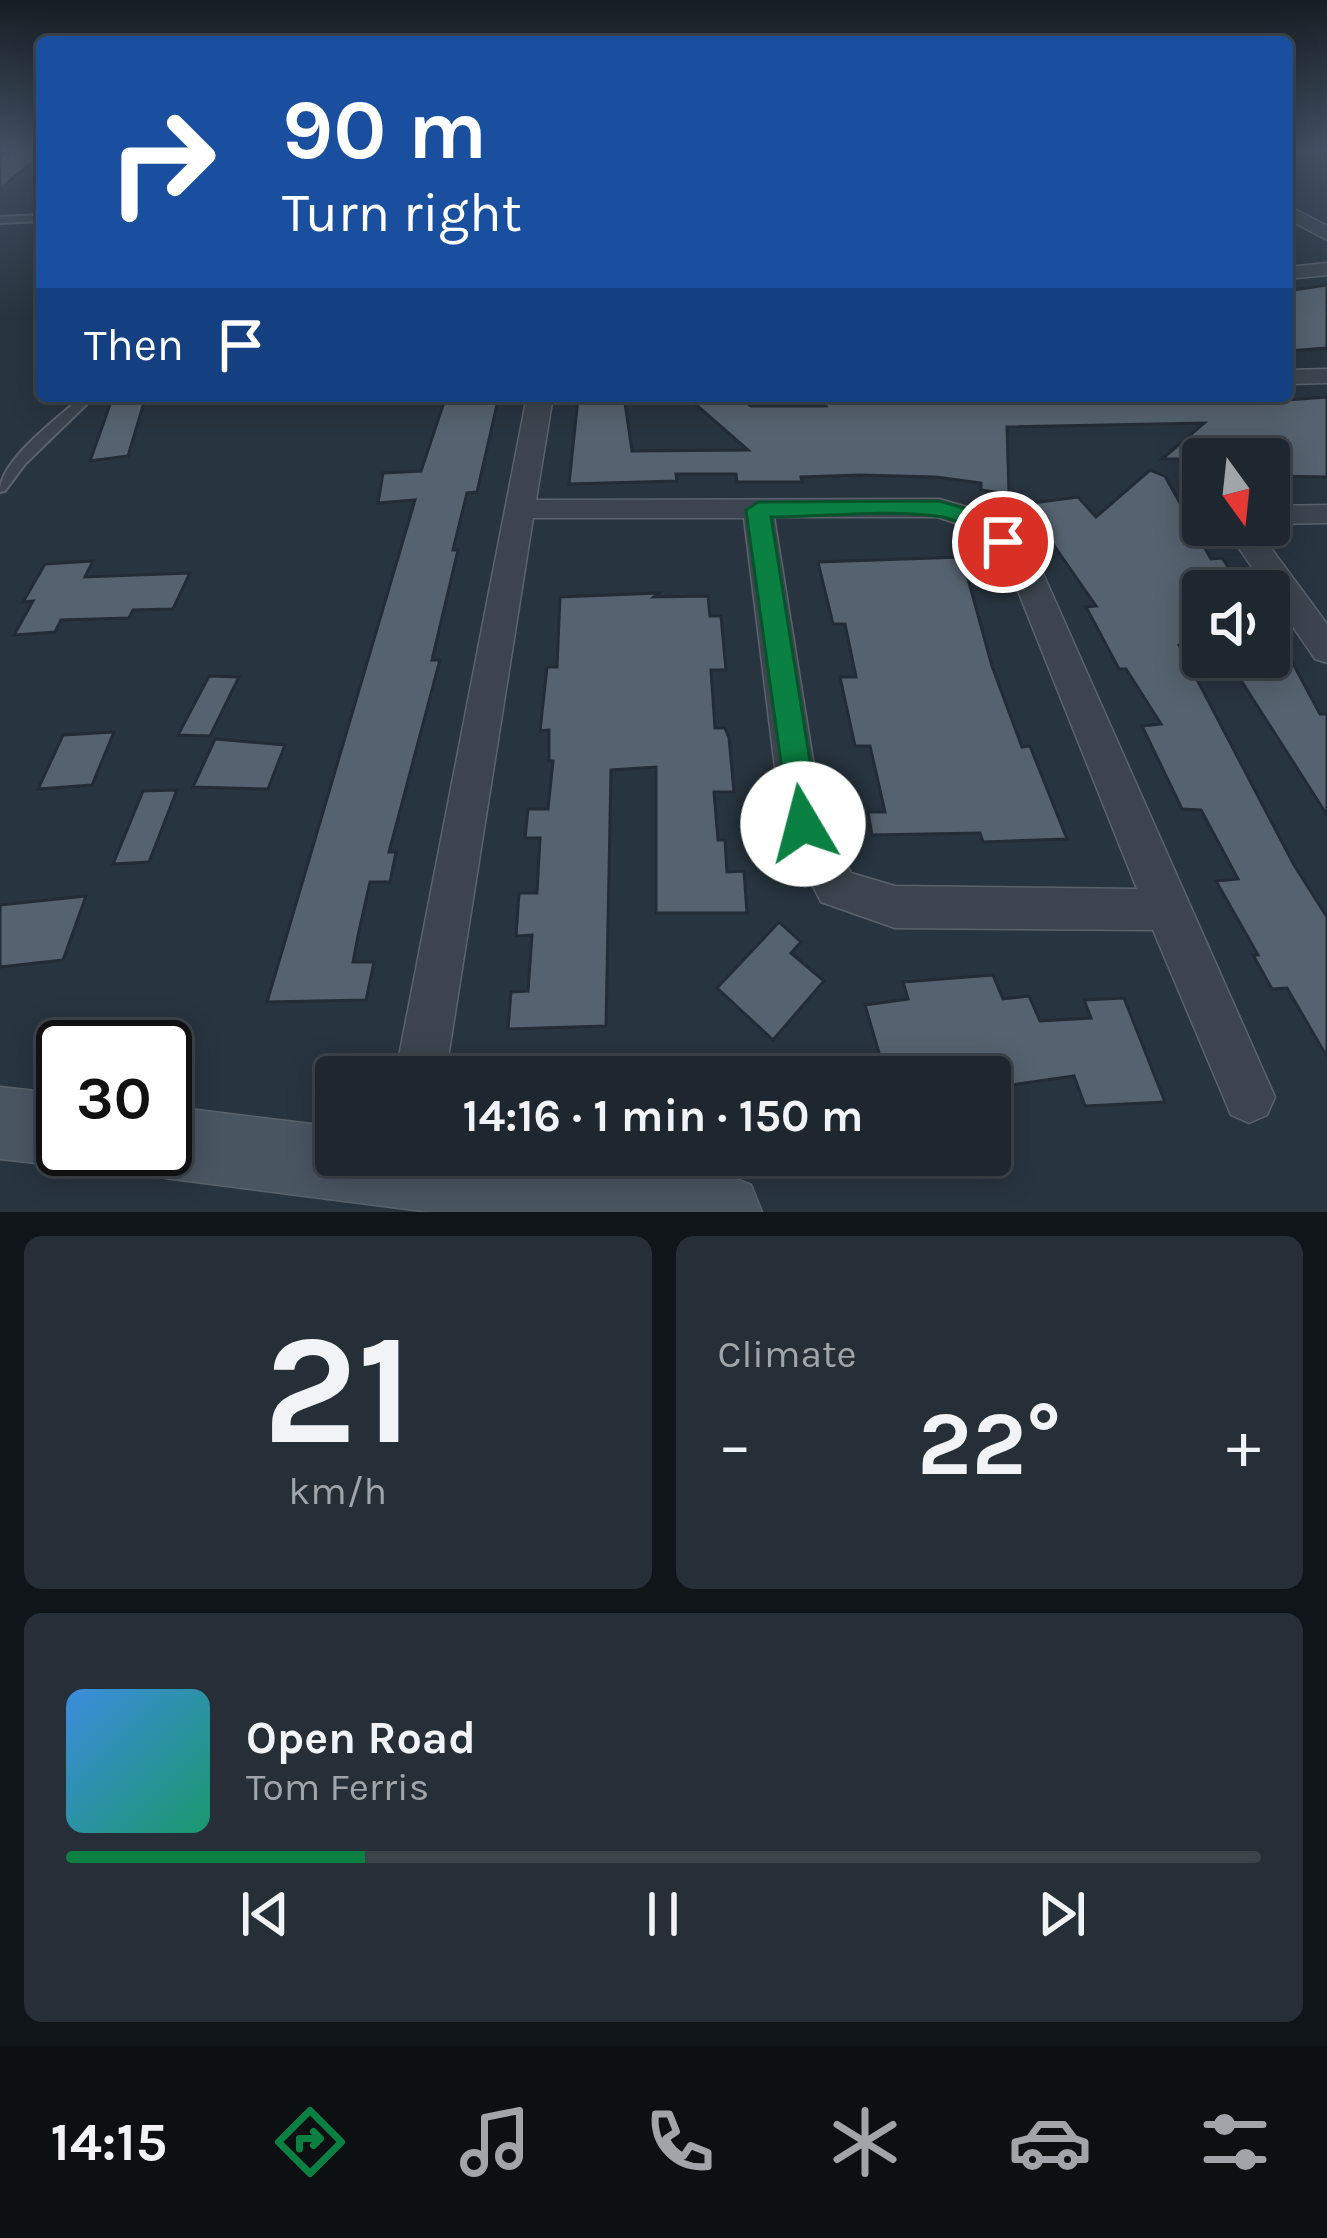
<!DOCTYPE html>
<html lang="en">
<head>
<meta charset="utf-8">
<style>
  :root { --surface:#1e272f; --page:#262f37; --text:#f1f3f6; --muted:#a1a5aa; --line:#3c444b; --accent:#0b8043 }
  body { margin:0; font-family:Karla,sans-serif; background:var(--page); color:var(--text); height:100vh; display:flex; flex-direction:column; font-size:45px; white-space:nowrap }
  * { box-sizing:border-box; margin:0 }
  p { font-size:39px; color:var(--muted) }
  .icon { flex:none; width:66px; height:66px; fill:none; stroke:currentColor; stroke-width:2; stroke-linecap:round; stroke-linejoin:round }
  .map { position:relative; height:1212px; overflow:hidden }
  .drawer { display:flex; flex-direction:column; gap:24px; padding:24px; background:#10151a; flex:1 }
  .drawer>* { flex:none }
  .guide { position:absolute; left:36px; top:36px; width:1257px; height:366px; border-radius:12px; box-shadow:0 6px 30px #0003,0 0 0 3px var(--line); background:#1a4fa0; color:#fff; overflow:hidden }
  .needle { width:78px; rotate:165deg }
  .controls { position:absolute; left:1182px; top:438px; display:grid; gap:24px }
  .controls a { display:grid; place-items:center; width:108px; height:108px; border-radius:12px; background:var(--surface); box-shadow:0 6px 30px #0003,0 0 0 3px var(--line); font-size:60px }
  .speed { position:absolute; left:36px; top:1020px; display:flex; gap:24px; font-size:60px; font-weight:700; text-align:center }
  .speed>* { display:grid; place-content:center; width:156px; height:156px; border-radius:50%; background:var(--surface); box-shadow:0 6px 30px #0003,0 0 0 3px var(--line); line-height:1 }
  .speed .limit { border:6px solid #111; border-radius:18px; background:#fff; color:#111 }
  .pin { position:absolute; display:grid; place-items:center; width:102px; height:102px; color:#fff; margin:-51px; border:6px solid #fff; border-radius:50%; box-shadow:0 3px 12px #0007 }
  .me { position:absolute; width:132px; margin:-66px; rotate:352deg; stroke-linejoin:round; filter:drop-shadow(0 0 9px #0008) }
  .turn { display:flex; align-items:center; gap:42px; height:252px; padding:0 48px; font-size:54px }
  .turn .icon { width:156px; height:156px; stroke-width:2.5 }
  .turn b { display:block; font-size:84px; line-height:102px }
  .then { display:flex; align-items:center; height:114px; padding:0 48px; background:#0003; gap:24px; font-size:45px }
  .big { font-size:90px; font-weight:700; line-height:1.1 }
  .drawer .tile { flex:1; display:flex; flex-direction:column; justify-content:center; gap:18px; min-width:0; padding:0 42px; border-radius:18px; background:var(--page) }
  .drawer .dial { align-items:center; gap:0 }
  .dial b { font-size:156px; line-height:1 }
  .song { display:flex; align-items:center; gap:36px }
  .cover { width:144px; height:144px; border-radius:18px; background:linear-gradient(135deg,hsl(210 70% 55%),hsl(160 70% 35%)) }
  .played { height:12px; border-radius:6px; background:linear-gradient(90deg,var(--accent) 25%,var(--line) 25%) }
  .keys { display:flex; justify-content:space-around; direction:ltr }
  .heat { display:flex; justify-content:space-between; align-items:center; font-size:66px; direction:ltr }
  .drawer .tiles { flex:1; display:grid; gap:24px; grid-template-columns:1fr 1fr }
  .tile:last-child { grid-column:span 2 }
  .trip { position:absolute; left:315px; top:1056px; width:696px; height:120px; border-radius:12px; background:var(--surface); box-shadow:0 6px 30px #0003,0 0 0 3px var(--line); font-weight:700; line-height:120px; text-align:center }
  .menu { display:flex; height:192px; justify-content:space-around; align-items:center; background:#0c1013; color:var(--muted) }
  .menu .icon { width:84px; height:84px }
  .menu .current { color:var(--accent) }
  .menu b { font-size:54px; color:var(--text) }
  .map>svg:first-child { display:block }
</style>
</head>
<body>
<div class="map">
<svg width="1327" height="1212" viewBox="0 0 1327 1212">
  <rect width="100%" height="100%" fill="#28343f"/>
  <g fill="#56626f" stroke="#232c36" stroke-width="3">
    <polygon points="11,149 42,149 42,154 0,189 0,157"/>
    <polygon points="1327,285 1327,348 1287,351 1287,291"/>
    <polygon points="113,396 146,396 128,456 90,461"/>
    <polygon points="446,396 499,396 477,492 467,493 453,550 458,550 432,660 440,660 389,852 396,852 390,882 370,882 359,931 353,962 374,962 366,1000 267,1002 415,500 378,503 383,473 421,471"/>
    <polygon points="624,396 632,451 748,450 686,396 739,396 751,406 826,406 824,402 870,400 1259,402 1327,397 1327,477 1269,476 1269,459 1162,459 1204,423 1007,427 1009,494 981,490 981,483 936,477 860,475 801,477 802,482 737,482 736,474 676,474 677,481 569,484 578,398"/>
    <polygon points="1150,470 1165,476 1211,559 1222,558 1245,591 1203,591 1203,631 1179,645 1294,865 1327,917 1327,1057 1287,988 1272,989 1253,955 1258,955 1216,881 1238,879 1201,810 1182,809 1142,726 1161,724 1126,669 1119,669 1086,607 1096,606 1025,504 1078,497 1096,517"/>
    <polygon points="962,557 992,666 1022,747 1030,746 1067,839 983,842 980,833 872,835 868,812 885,812 870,746 855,746 840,677 856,677 845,624 833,624 818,562"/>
    <polygon points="93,561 85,577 190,573 173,609 133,610 129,618 61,620 55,632 14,635 33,601 23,602 45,564"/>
    <polygon points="659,593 654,597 708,596 710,616 721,616 726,670 711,670 715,728 725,728 729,738 734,792 714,792 718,840 725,840 727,872 744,871 747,913 656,913 656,767 611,770 606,1026 508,1029 511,992 528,991 532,935 516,936 519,893 537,893 540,838 525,838 528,809 548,809 553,761 549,761 549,730 540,731 547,667 557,667 560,597"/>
    <polygon points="1226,657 1290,658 1320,714 1327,714 1327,815"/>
    <polygon points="209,676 239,677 210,736 178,735"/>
    <polygon points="114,732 92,785 38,789 63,735"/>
    <polygon points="215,739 285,745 268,789 193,787"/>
    <polygon points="177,790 149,862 113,864 143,791"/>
    <polygon points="86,896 63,960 0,967 0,905"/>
    <polygon points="779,922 801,942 791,953 824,981 773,1040 717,988"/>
    <polygon points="993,975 1003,999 1029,996 1040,1021 1091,1018 1084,1000 1124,998 1165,1102 1085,1106 1074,1076 990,1088 990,1077 886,1077 865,1005 908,999 903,982"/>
  </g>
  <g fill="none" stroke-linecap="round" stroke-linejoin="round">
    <defs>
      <g id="service">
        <polygon points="42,215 42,221 0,223 0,217"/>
        <path d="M82,396H95L25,464L5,491L0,492C0,459 58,419 82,396Z"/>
      </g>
      <g id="minor">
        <polygon points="1304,149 1327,150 1327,161"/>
        <polygon points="1287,205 1327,226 1327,240 1287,219"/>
        <polygon points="1327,263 1327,275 1287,279 1287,267"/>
        <polygon points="1327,369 1327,383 1287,384 1287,370"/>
        <path d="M527,396H553L536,500L939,499L995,515L1038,562L1267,1079L1275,1097L1267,1115L1249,1123L1231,1115L1153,930L895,928L821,902L782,824L744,518H533L445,1077H395ZM774,517H937L973,529L1008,566L1137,889L895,886L851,873L823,822Z"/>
        <polygon points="1327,505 1327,523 1269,524 1269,506"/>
        <polygon points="1223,525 1254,525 1327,624 1327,663 1315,659"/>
      </g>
      <g id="secondary">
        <polygon points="0,1087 63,1094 63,1149 91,1149 88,1155 63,1166 0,1159"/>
        <polygon points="165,1106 336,1127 336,1155 567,1155 724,1174 751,1185 762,1212 430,1212 165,1178 140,1167 132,1149 165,1149"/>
      </g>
    </defs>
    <use href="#service" stroke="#5a636c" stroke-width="4"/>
    <use href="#minor" stroke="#5a636c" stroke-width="3"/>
    <use href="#secondary" stroke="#5a636c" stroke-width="3"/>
    <use href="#service" fill="#3c454f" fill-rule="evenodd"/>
    <use href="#minor" fill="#3c454f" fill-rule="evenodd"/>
    <use href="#secondary" fill="#4a5562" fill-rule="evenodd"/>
  </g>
  <linearGradient id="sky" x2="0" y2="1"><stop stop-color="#161d23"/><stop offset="0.47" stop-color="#425063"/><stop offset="1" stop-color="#425063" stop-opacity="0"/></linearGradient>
  <rect width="1327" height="319" fill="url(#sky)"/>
  <path fill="#0b8043" stroke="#07532c" stroke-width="3" d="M939,501L992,516L1016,542L1003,550C980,543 972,520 936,516C883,509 825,517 771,517L820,824L815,835L803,839L791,835L746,510L758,502Z"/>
</svg>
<div class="controls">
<a><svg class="needle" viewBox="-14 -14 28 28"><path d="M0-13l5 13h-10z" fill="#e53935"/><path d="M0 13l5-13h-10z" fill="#a1a5aa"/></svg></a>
<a><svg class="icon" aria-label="sound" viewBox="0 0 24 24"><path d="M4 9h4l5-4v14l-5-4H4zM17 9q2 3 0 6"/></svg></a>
</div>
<div class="speed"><div class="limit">30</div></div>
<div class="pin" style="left:1003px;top:542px;background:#d93025"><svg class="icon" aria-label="arrive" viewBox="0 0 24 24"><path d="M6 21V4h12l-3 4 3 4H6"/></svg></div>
<svg class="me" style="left:803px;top:824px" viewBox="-20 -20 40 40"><circle r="19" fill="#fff"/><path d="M0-13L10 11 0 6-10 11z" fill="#0b8043"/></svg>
<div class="trip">14:16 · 1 min · 150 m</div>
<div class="guide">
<div class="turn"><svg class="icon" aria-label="right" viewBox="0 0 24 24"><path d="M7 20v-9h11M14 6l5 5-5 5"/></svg><div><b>90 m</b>Turn right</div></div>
<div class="then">Then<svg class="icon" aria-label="arrive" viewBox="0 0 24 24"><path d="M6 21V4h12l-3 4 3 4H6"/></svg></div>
</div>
</div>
<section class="drawer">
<div class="tiles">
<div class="tile dial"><b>21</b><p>km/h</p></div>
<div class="tile"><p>Climate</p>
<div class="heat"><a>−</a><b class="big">22°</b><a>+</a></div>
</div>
<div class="tile">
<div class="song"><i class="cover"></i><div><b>Open Road</b><p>Tom Ferris</p></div></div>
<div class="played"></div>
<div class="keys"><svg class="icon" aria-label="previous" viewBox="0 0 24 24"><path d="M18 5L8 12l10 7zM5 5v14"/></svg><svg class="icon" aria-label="pause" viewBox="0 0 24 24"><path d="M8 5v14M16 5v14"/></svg><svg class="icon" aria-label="next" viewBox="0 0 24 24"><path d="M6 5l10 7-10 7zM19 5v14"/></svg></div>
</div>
</div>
</section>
<nav class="menu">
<b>14:15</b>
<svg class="icon current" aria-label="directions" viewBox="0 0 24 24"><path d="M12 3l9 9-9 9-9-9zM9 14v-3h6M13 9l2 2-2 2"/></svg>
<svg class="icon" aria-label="music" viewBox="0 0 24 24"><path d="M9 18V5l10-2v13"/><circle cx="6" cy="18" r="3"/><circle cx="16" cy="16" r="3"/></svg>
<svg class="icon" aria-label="phone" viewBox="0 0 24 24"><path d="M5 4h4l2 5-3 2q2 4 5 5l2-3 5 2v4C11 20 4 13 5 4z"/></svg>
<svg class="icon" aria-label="climate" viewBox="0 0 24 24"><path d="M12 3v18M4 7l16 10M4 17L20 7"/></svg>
<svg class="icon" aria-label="car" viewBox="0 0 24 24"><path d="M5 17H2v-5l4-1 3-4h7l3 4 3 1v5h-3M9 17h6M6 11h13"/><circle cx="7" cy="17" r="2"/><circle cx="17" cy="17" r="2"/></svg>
<svg class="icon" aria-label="filters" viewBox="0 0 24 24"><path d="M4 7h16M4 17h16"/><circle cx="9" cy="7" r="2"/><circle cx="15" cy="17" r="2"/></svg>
</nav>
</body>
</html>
